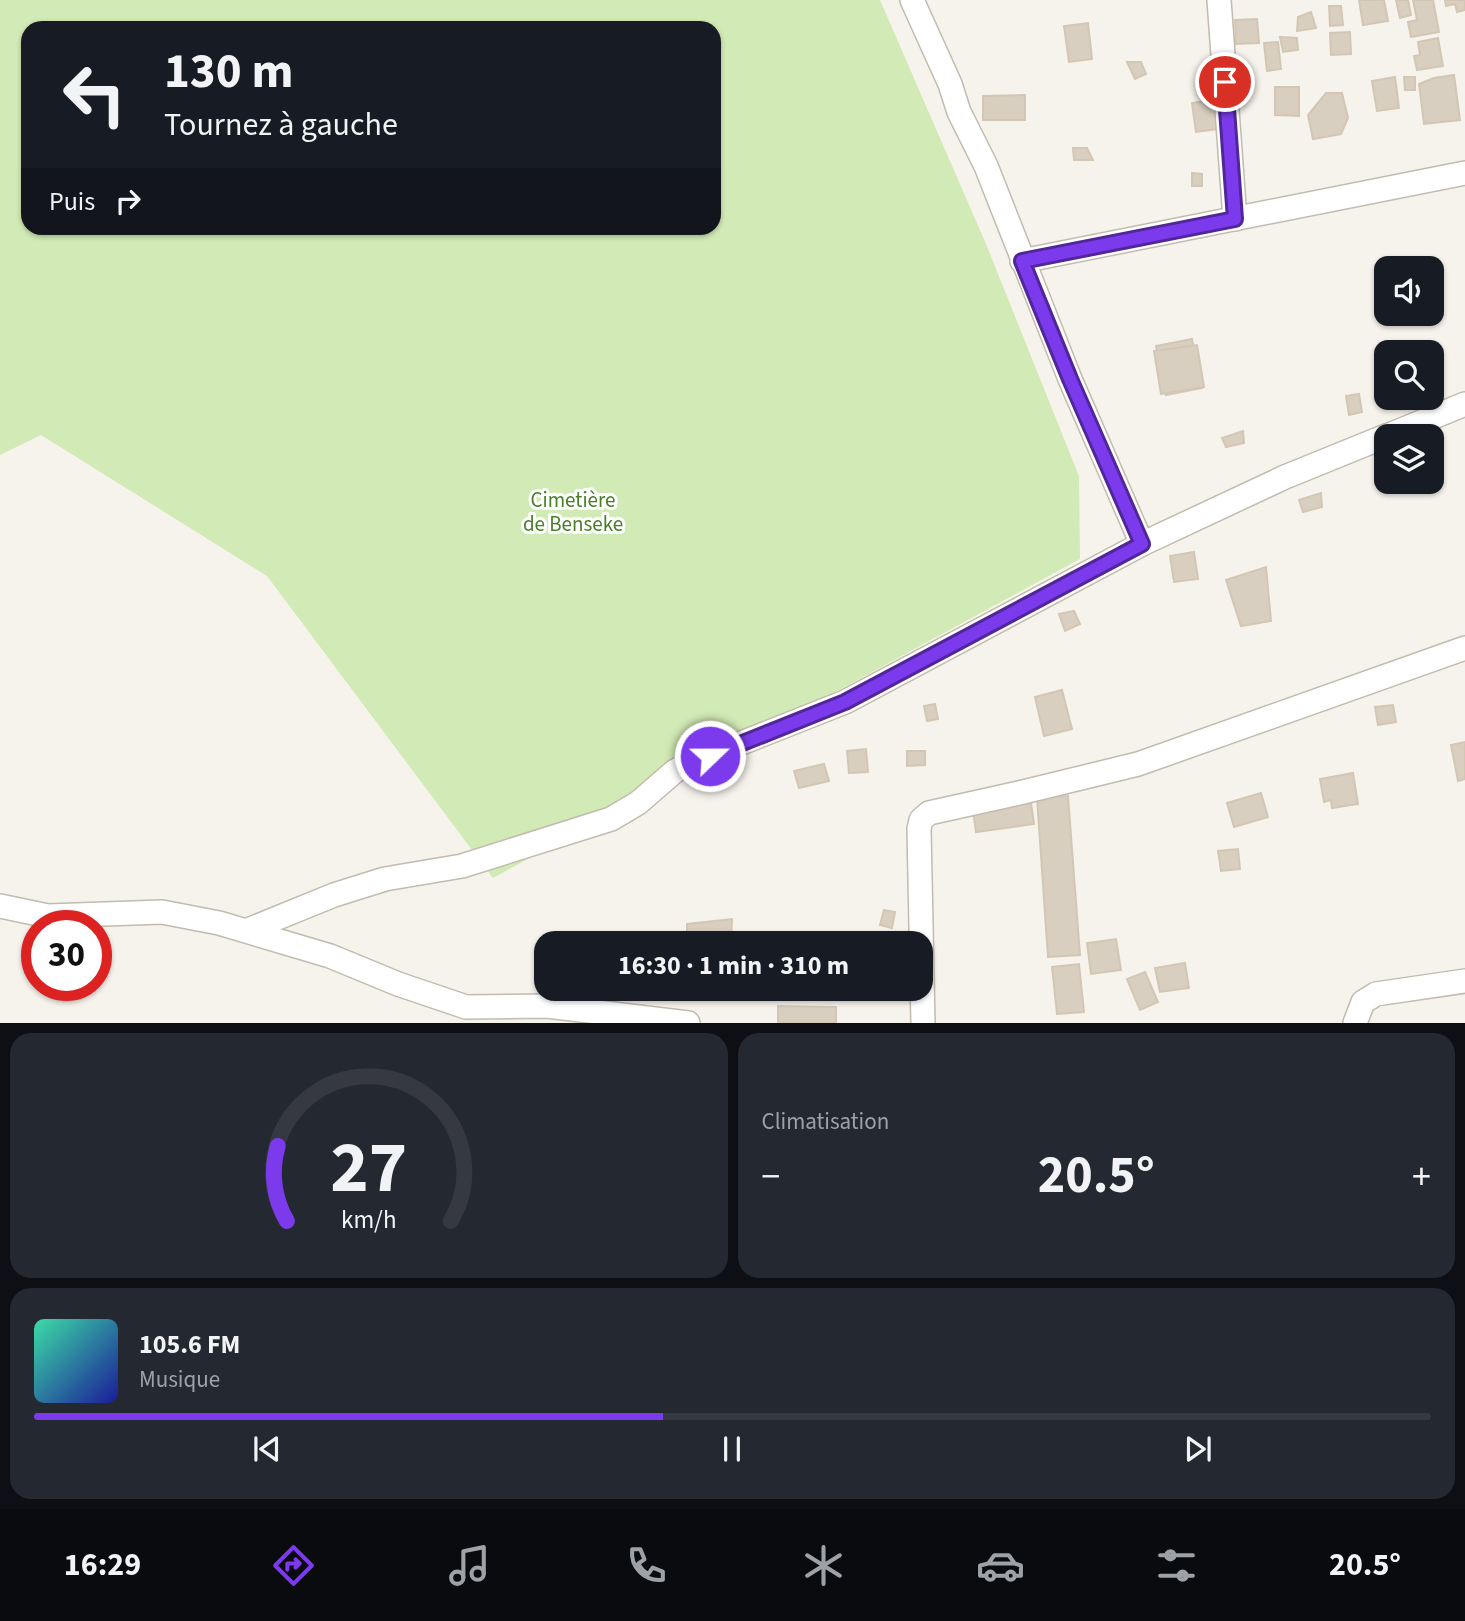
<!DOCTYPE html>
<html lang="fr">
<head>
<meta charset="utf-8">
<style>
  :root { --surface:#171b24; --page:#242831; --text:#f1f3f6; --muted:#9ea1a6; --line:#363941; --accent:#7c3aed }
  body { margin:0; font-family:"Source Sans 3",sans-serif; background:var(--page); color:var(--text); height:100vh; display:flex; flex-direction:column; font-size:26px; white-space:nowrap }
  * { box-sizing:border-box; margin:0 }
  p { font-size:23px; color:var(--muted) }
  .icon { flex:none; width:38px; height:38px; fill:none; stroke:currentColor; stroke-width:2; stroke-linecap:round; stroke-linejoin:round }
  .map { position:relative; height:1023px; overflow:hidden }
  .panel { display:flex; flex-direction:column; gap:10px; padding:10px; background:#0d0f14; flex:1 }
  .panel>* { flex:none }
  .banner { position:absolute; left:21px; top:21px; width:700px; height:214px; border-radius:21px; box-shadow:0 2px 5px #0004; background:#171b24; color:var(--text); overflow:hidden }
  .tools { position:absolute; left:1374px; top:256px; display:grid; gap:14px }
  .tools a { display:grid; place-items:center; width:70px; height:70px; border-radius:14px; background:var(--surface); box-shadow:0 2px 5px #0004; font-size:35px }
  .speed { position:absolute; left:21px; top:910px; display:flex; gap:14px; font-size:35px; font-weight:700; text-align:center }
  .speed>* { display:grid; place-content:center; width:91px; height:91px; border-radius:50%; background:var(--surface); box-shadow:0 2px 5px #0004; line-height:1 }
  .speed .limit { border:10px solid #d22; background:#fff; color:#111 }
  .pin { position:absolute; display:grid; place-items:center; width:60px; height:60px; color:#fff; margin:-30px; border:4px solid #fff; border-radius:50%; box-shadow:0 2px 7px #0007 }
  .me { position:absolute; width:77px; margin:-38px; rotate:68deg; stroke-linejoin:round; filter:drop-shadow(0 0 5px #0008) }
  .turn { display:flex; align-items:center; gap:24px; height:147px; padding:0 28px; font-size:32px }
  .turn .icon { width:91px; height:91px; stroke-width:2.5 }
  .turn b { display:block; font-size:49px; line-height:60px }
  .then { display:flex; align-items:center; height:66px; padding:0 28px; background:#0003; gap:14px; font-size:26px }
  .big { font-size:52px; font-weight:700; line-height:1.1 }
  .panel .card { flex:1; display:flex; flex-direction:column; justify-content:center; gap:10px; min-width:0; padding:0 24px; border-radius:21px; background:var(--page) }
  .panel .dial { align-items:center; gap:0 }
  .dial svg { height:182px; overflow:visible; fill:none; stroke:var(--line); stroke-width:7; stroke-linecap:round; text-anchor:middle }
  .dial text { fill:var(--text); stroke:none }
  .song { display:flex; align-items:center; gap:21px }
  .cover { width:84px; height:84px; border-radius:10px; background:linear-gradient(135deg,hsl(160 70% 55%),hsl(240 70% 35%)) }
  .played { height:7px; border-radius:4px; background:linear-gradient(90deg,var(--accent) 45%,var(--line) 45%) }
  .keys { display:flex; justify-content:space-around; direction:ltr }
  .heat { display:flex; justify-content:space-between; align-items:center; font-size:38px; direction:ltr }
  .panel .tiles { flex:1; display:grid; gap:10px; grid-template-columns:1fr 1fr }
  .card:last-child { grid-column:span 2 }
  .trip { position:absolute; left:534px; top:931px; width:399px; height:70px; border-radius:21px; background:var(--surface); box-shadow:0 2px 5px #0004; font-weight:700; line-height:70px; text-align:center }
  .tabs { display:flex; height:112px; justify-content:space-around; align-items:center; background:#090b0e; color:var(--muted) }
  .tabs .icon { width:49px; height:49px }
  .tabs .active { color:var(--accent) }
  .tabs b { font-size:32px; color:var(--text) }
  .map>svg:first-child { display:block }
</style>
</head>
<body>
<div class="map">
<svg width="1465" height="1023" viewBox="0 0 1465 1023">
  <rect width="100%" height="100%" fill="#f6f3ec"/>
  <path fill="#d2eab5" fill-rule="evenodd" d="M0,0H880L986,244L1079,476L1080,559L493,878L267,576L41,435L0,455ZM28,28H714V228H28Z"/>
  <g fill="#d8cfc1" stroke="#d3c7b4" stroke-width="2">
    <polygon points="1359,0 1384,0 1388,21 1363,25"/>
    <polygon points="1396,0 1408,0 1411,15 1400,18"/>
    <polygon points="1413,0 1433,0 1439,32 1411,37 1408,22 1417,20"/>
    <polygon points="1445,0 1465,0 1465,10 1457,12 1455,4 1446,6"/>
    <polygon points="1329,6 1341,6 1343,25 1330,26"/>
    <polygon points="1311,12 1316,28 1297,31 1298,17"/>
    <polygon points="1257,19 1259,43 1236,44 1235,20"/>
    <polygon points="1088,23 1092,59 1069,62 1064,26"/>
    <polygon points="1350,32 1351,54 1331,55 1330,33"/>
    <polygon points="1280,37 1297,38 1298,50 1283,52"/>
    <polygon points="1438,38 1443,66 1417,70 1414,56 1420,55 1418,42"/>
    <polygon points="1278,42 1281,69 1267,71 1264,43"/>
    <polygon points="1127,62 1141,62 1146,74 1135,79"/>
    <polygon points="1454,75 1460,120 1424,124 1419,84 1434,78"/>
    <polygon points="1395,77 1399,108 1377,111 1372,81"/>
    <polygon points="1404,77 1415,77 1415,90 1405,90"/>
    <polygon points="1275,87 1299,87 1299,116 1275,115"/>
    <polygon points="1326,93 1342,93 1348,118 1341,134 1313,139 1308,115"/>
    <polygon points="1025,95 1025,120 983,120 983,96"/>
    <polygon points="1231,97 1235,127 1196,132 1192,103"/>
    <polygon points="1073,148 1087,148 1093,160 1074,160"/>
    <polygon points="1192,173 1202,174 1202,186 1192,186"/>
    <polygon points="1192,339 1202,388 1166,395 1156,346"/>
    <polygon points="1197,345 1204,387 1161,394 1154,351"/>
    <polygon points="1359,394 1362,412 1349,415 1346,396"/>
    <polygon points="1243,431 1244,443 1226,447 1222,438"/>
    <polygon points="1321,493 1322,507 1303,512 1299,500"/>
    <polygon points="1194,552 1198,579 1174,582 1170,556"/>
    <polygon points="1266,567 1271,621 1241,626 1226,580"/>
    <polygon points="1074,611 1080,624 1065,631 1059,614"/>
    <polygon points="1062,690 1072,729 1044,736 1035,697"/>
    <polygon points="935,704 938,719 927,721 924,706"/>
    <polygon points="1393,705 1396,722 1378,725 1375,707"/>
    <polygon points="1465,742 1465,779 1458,781 1451,745"/>
    <polygon points="866,749 868,772 849,773 847,751"/>
    <polygon points="907,751 925,751 925,765 907,766"/>
    <polygon points="824,764 829,781 799,788 794,771"/>
    <polygon points="1353,773 1358,804 1332,808 1331,800 1324,802 1320,779"/>
    <polygon points="1261,793 1268,817 1234,827 1227,803"/>
    <polygon points="1068,796 1080,955 1048,957 1037,798"/>
    <polygon points="1031,803 1034,824 976,832 973,811"/>
    <polygon points="1238,849 1240,869 1221,871 1218,851"/>
    <polygon points="884,910 895,912 892,928 880,925"/>
    <polygon points="732,919 731,943 687,943 687,924"/>
    <polygon points="1116,939 1121,970 1091,974 1087,943"/>
    <polygon points="1185,963 1189,988 1160,992 1155,968"/>
    <polygon points="1079,964 1084,1012 1057,1014 1052,967"/>
    <polygon points="1145,972 1158,1002 1140,1010 1127,979"/>
    <polygon points="778,1006 836,1007 836,1023 778,1023"/>
  </g>
  <g fill="none" stroke-linecap="round" stroke-linejoin="round">
    <defs>
      <g id="minor">
        <polyline points="912,0 950,84 959,112 986,166 1070,379 1142,544"/>
        <polyline points="1219,0 1235,219"/>
        <polyline points="1022,261 1465,173"/>
        <polyline points="1387,436 1465,404"/>
        <polyline points="0,906 48,916 162,912 219,923 330,956 398,984 466,1007 547,1006 688,1023"/>
        <polyline points="248,930 334,895 385,879 462,866 611,819 638,803 675,771 686,765 845,702 1142,544 1285,477 1386,436"/>
        <polyline points="923,1023 919,829 921,820 929,813 1019,793 1138,764 1465,648"/>
        <polyline points="1355,1023 1363,1002 1376,994 1465,981"/>
      </g>
    </defs>
    <use href="#minor" stroke="#c2bbae" stroke-width="26"/>
    <use href="#minor" stroke="#fff" stroke-width="23"/>
  </g>
  <g fill="none" stroke-linecap="round" stroke-linejoin="round">
    <defs>
      <polyline id="route" points="710,756 845,702 1142,544 1070,379 1022,261 1235,219 1225,82"/>
    </defs>
    <use href="#route" stroke="#51269a" stroke-width="18"/>
    <use href="#route" stroke="#7c3aed" stroke-width="12"/>
  </g>
  <g text-anchor="middle" stroke-width="6" stroke-linejoin="round" paint-order="stroke">
    <g font-size="21" fill="#4a7f2a" stroke="#fff">
      <text x="573" y="507">Cimetière<tspan x="573" dy="24">de Benseke</tspan></text>
    </g>
  </g>
</svg>
<div class="tools">
<a><svg class="icon" aria-label="sound" viewBox="0 0 24 24"><path d="M4 9h4l5-4v14l-5-4H4zM17 9q2 3 0 6"/></svg></a>
<a><svg class="icon" aria-label="search" viewBox="0 0 24 24"><circle cx="10" cy="10" r="6"/><path d="M15 15l6 6"/></svg></a>
<a><svg class="icon" aria-label="layers" viewBox="0 0 24 24"><path d="M12 4l9 5-9 5-9-5zM3 14l9 5 9-5"/></svg></a>
</div>
<div class="speed"><div class="limit">30</div></div>
<div class="pin" style="left:1225px;top:82px;background:#d93025"><svg class="icon" aria-label="arrive" viewBox="0 0 24 24"><path d="M6 21V4h12l-3 4 3 4H6"/></svg></div>
<svg class="me" style="left:710px;top:756px" viewBox="-20 -20 40 40"><circle r="17" fill="#7c3aed" stroke="#fff" stroke-width="3"/><path d="M0-11L8 9 0 5-8 9z" fill="#fff"/></svg>
<div class="trip">16:30 · 1 min · 310 m</div>
<div class="banner">
<div class="turn"><svg class="icon" aria-label="left" viewBox="0 0 24 24"><path d="M17 20v-9H6M10 6l-5 5 5 5"/></svg><div><b>130 m</b>Tournez à gauche</div></div>
<div class="then">Puis<svg class="icon" aria-label="right" viewBox="0 0 24 24"><path d="M7 20v-9h11M14 6l5 5-5 5"/></svg></div>
</div>
</div>
<section class="panel">
<div class="tiles">
<div class="card dial"><svg viewBox="0 0 100 80">
<path d="M14 69A42 42 0 1 1 86 69"/>
<path d="M14 69A42 42 0 0 1 10 36" stroke="#7c3aed"/>
<text x="50" y="56" font-size="32" font-weight="700">27</text>
<text x="50" y="72" font-size="11">km/h</text>
</svg></div>
<div class="card"><p>Climatisation</p>
<div class="heat"><a>−</a><b class="big">20.5°</b><a>+</a></div>
</div>
<div class="card">
<div class="song"><i class="cover"></i><div><b>105.6 FM</b><p>Musique</p></div></div>
<div class="played"></div>
<div class="keys"><svg class="icon" aria-label="previous" viewBox="0 0 24 24"><path d="M18 5L8 12l10 7zM5 5v14"/></svg><svg class="icon" aria-label="pause" viewBox="0 0 24 24"><path d="M8 5v14M16 5v14"/></svg><svg class="icon" aria-label="next" viewBox="0 0 24 24"><path d="M6 5l10 7-10 7zM19 5v14"/></svg></div>
</div>
</div>
</section>
<nav class="tabs">
<b>16:29</b>
<svg class="icon active" aria-label="directions" viewBox="0 0 24 24"><path d="M12 3l9 9-9 9-9-9zM9 14v-3h6M13 9l2 2-2 2"/></svg>
<svg class="icon" aria-label="music" viewBox="0 0 24 24"><path d="M9 18V5l10-2v13"/><circle cx="6" cy="18" r="3"/><circle cx="16" cy="16" r="3"/></svg>
<svg class="icon" aria-label="phone" viewBox="0 0 24 24"><path d="M5 4h4l2 5-3 2q2 4 5 5l2-3 5 2v4C11 20 4 13 5 4z"/></svg>
<svg class="icon" aria-label="climate" viewBox="0 0 24 24"><path d="M12 3v18M4 7l16 10M4 17L20 7"/></svg>
<svg class="icon" aria-label="car" viewBox="0 0 24 24"><path d="M5 17H2v-5l4-1 3-4h7l3 4 3 1v5h-3M9 17h6M6 11h13"/><circle cx="7" cy="17" r="2"/><circle cx="17" cy="17" r="2"/></svg>
<svg class="icon" aria-label="filters" viewBox="0 0 24 24"><path d="M4 7h16M4 17h16"/><circle cx="9" cy="7" r="2"/><circle cx="15" cy="17" r="2"/></svg>
<b>20.5°</b>
</nav>
</body>
</html>
